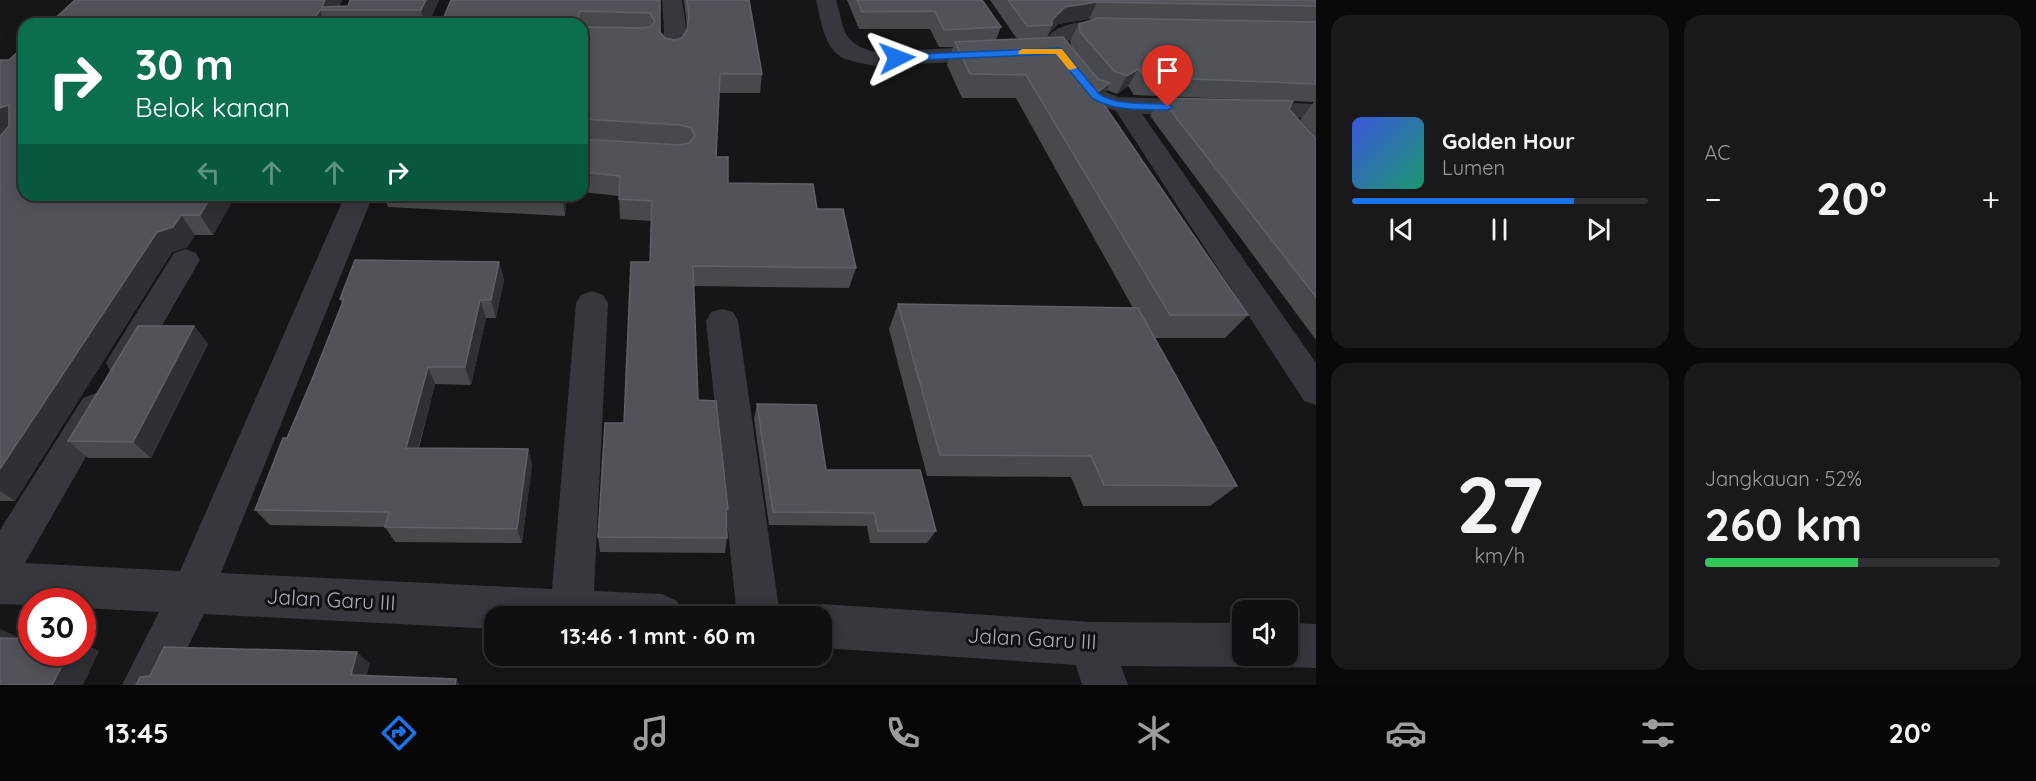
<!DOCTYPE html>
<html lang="id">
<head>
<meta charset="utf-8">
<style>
  :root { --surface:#101012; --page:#19191b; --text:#f1f3f6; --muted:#9c9d9f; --line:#303032; --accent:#1a73e8 }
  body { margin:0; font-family:Quicksand,sans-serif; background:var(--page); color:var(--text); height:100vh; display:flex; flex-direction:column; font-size:22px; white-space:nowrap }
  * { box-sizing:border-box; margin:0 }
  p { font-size:20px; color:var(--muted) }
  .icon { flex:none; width:33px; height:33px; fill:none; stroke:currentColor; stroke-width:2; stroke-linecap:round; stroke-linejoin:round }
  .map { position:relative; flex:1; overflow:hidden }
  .panel { display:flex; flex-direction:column; gap:15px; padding:15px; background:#09090a; width:720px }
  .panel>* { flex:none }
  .guide { position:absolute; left:18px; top:18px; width:570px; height:183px; border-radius:18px; box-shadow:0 3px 15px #0003,0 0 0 2px var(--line); background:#0b6e4f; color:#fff; overflow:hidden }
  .tools { position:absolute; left:1232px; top:600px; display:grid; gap:12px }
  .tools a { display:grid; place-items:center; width:66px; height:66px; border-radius:12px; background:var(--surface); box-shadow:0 3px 15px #0003,0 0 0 2px var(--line); font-size:30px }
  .speed { position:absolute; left:18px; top:588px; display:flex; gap:12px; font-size:30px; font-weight:700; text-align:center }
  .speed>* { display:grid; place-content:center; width:78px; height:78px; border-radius:50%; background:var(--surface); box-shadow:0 3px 15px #0003,0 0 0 2px var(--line); line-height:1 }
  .speed .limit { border:9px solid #d22; background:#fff; color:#111 }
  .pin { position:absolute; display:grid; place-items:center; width:51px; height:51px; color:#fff; margin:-62px -26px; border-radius:50% 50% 50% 0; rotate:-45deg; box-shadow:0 0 6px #0007 }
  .pin .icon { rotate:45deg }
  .me { position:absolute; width:66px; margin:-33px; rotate:87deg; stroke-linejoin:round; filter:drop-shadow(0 0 4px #0008) }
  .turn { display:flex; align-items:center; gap:21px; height:126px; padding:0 18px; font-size:27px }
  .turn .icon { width:78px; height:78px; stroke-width:2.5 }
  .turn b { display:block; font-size:42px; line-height:51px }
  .lanes { display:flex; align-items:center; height:57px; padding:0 18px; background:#0003; justify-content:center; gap:30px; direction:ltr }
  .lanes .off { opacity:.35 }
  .big { font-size:45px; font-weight:800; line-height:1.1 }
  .panel .card { flex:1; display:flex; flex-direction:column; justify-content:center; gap:9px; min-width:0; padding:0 21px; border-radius:18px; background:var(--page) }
  .panel .dial { align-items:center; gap:0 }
  .dial b { font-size:78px; line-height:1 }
  .song { display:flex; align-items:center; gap:18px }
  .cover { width:72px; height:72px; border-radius:9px; background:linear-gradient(135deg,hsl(230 70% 55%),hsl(160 70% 35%)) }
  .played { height:6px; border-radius:3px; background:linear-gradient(90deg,var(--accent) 75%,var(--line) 75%) }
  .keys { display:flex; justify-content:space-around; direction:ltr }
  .heat { display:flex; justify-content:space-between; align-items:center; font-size:33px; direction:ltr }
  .charge { height:9px; border-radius:4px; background:linear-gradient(90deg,#34c759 52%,var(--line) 0) }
  .panel .tiles { flex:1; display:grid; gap:15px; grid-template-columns:repeat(2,1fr) }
  .trip { position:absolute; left:484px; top:606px; width:348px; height:60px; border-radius:18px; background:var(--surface); box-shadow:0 3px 15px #0003,0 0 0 2px var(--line); font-weight:800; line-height:60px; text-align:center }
  .dock { display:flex; height:96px; justify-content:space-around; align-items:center; background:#060607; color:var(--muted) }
  .dock .icon { width:42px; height:42px }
  .dock .active { color:var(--accent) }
  .dock b { font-size:27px; color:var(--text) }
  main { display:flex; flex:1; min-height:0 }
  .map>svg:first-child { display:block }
</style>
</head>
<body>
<main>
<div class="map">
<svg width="1316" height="685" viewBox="0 0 1316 685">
  <rect width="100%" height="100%" fill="#161618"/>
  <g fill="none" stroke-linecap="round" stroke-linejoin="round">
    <g fill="#37383d" fill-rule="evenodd">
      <path d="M662,0H682C684,16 691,40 681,55L673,57L665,55L662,50L664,30Z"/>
      <path d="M816,0H836C845,30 841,43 875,52L995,46L1003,48L1006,53L1003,58L995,60L874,66C864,63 850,62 841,57C823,45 821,19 816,0Z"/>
      <path d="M1088,21L1129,23L1133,27L1129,31C1109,37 1087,28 1068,41L1070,50L1103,91L1118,97L1316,104V118L1142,114L1316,363V405L1304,401L1116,111L1087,101L1048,51L1046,39C1055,26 1073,23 1088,21Z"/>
      <polygon points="345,195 373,195 221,573 552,589 576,303 581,295 592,291 603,295 608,303 594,591 662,594 677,601 683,616 495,616 495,629 204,614 169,685 122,685 159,612 82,608 82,602 32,602 32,605 0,604 0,530 83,398 96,393 109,398 114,408 25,563 180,571"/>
      <polygon points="185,249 196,253 200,260 135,372 123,376 111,372 106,363 111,354 174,253"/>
      <polygon points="722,309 733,312 738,321 780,616 737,616 706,321 711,312"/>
      <polygon points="822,604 1091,622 1242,623 1242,656 1260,656 1258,661 1242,667 1121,666 1128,685 1082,685 1076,665 822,648 822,616 804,616 807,611"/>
      <polygon points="1287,623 1316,624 1316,668 1287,667 1271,661 1269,656 1287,656"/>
    </g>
  </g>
  <g fill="#47494d" fill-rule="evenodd">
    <polygon points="342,0 339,6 348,6 350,0 439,0 428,24 49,24"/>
    <polygon points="660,0 660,32 665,38 674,40 682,38 687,30 687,27 684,0 749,0 762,74 760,93 719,93 716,157 728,183 817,209 856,268 849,288 694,286 698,400 728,509 726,518 727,538 725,553 600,552 598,537 624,423 650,262 651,221 620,219 619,196 582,192 582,24 441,24"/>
    <path d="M847,0H982L1001,27L996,40L1017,39L990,0H1316V138L1300,120L1314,102L1293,101L1289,109L1316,139V340L1150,116L1161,98L1286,101L1134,95L1128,86L1117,94L1107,90L1101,101L1248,315L1225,338H1155L1237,486L1210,506H1083L1071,477L927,476L889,329L898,304L1133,308L1016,98H962L947,65L953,47H939L930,29H859ZM1089,19H1094L1079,24L1070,41L1072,48L1047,38L1049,33L1058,24Z"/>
    <polygon points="0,60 9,60 24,195 344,195 340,201 233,200 213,235 195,235 187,247 172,252 15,501 0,501"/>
    <polygon points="370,195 567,195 565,216 388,207 386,201 373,201"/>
    <polygon points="499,262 504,280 496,318 486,318 471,385 435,384 419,448 528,449 532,465 522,543 395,542 385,527 270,525 255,510 311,382 342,303 340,299"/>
    <polygon points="194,326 208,344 151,458 88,458 68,441"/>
    <polygon points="757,404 826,470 936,531 927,543 870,543 867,526 769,525 754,419"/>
  </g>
  <g fill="#2f3033">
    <polygon points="325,0 342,0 337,10 322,7"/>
    <polygon points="426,0 439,0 428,24 425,24 421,10"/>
    <polygon points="1097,2 1089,19 1058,24 1049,33 1052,25 1052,20 1065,7"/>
    <polygon points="320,10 325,24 311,24"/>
    <polygon points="1138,69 1128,86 1117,94 1127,76"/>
    <polygon points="1110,83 1098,107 1096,93"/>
    <polygon points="9,105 24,124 0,138 0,108"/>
    <polygon points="212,195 230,195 233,200 213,235 200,215"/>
    <polygon points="337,195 344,195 340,201"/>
    <polygon points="562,195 567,195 565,216 562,196"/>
    <polygon points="181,215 195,235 187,247 172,252 15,501 0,491 0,469 157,232"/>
    <polygon points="499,262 504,280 496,318 491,300"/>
    <polygon points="480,300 486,318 471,385 465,367"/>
    <polygon points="194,326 208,344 151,458 133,442"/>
    <polygon points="428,367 435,384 414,464 406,448"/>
    <polygon points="528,449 532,465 522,543 517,529"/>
    <polygon points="0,629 20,638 13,650 0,644"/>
    <polygon points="82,643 99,651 83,685 52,685 69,652 82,652"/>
    <polygon points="357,652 370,664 364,685 351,675"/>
    <polygon points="456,679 460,685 455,685"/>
  </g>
  <g fill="#525359" stroke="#5f6168" stroke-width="1.5">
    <polygon points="75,0 325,0 322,7 348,6 350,0 426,0 421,10 320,10 311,24 49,24"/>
    <polygon points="451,0 660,0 660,32 665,38 674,40 682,38 687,30 689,16 687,0 749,0 762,74 720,74 716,157 728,157 728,183 813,184 817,209 843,209 856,268 693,266 698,400 716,401 728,509 726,509 727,538 598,537 605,423 624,423 631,262 650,262 652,201 619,199 620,176 582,172 582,139 679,145 689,143 695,136 691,128 680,125 582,119 582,27 642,28 650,27 655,21 650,13 579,11 578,24 441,24"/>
    <polygon points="857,0 982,0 1001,27 944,30 935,11 862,12"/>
    <polygon points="1008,0 1316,0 1316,6 1097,2 1065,7 1052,20 1052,25 1027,26"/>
    <polygon points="1098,18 1316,22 1316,84 1145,77 1138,69 1127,76 1114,71 1080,32 1079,24"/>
    <polygon points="1063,37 1098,79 1110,83 1096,93 1248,315 1170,315 1026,75 970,74 955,42"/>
    <polygon points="24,46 24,195 212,195 200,215 181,215 173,227 157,232 0,469 0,136 9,126 9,105 0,108 0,60 9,60"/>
    <polygon points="1161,98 1293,101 1289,109 1316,139 1316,297"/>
    <polygon points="538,195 562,195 562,196"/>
    <polygon points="355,260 499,262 491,300 480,300 465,367 428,367 406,448 528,449 517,529 385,527 389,512 255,510 283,438 287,438 311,382 344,299 340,299"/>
    <polygon points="898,304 1138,308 1237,486 1104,485 1091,456 940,455"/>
    <polygon points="138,326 194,326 133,442 68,441"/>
    <polygon points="757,404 816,405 826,470 920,470 936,531 878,531 874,513 773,512"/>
    <polygon points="0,638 32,639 32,652 69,652 52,685 0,685"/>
    <polygon points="164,647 357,652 351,675 456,679 455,685 136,685 140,677 150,676"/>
  </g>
  <path fill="#1a73e8" stroke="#114b97" stroke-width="1.5" d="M1059,48L1062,49L1099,94C1119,106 1145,103 1168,104L1173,107L1168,110C1143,109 1114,112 1092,98L1056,54L897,61L893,58L897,55Z"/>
  <polygon fill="#f59e0b" points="1022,49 1062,49 1077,68 1069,70 1056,54 1019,54 1018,52"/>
  <g text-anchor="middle" stroke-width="6" stroke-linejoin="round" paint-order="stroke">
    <g font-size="21" fill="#a8adb8" stroke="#111113">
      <text transform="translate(331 600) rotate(3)" y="7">Jalan Garu III</text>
      <text transform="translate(1032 639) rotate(3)" y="7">Jalan Garu III</text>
    </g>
  </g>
</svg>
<div class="tools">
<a><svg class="icon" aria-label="sound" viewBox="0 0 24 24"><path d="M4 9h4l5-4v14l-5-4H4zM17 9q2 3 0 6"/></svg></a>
</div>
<div class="speed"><div class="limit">30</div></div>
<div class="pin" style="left:1168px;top:107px;background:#d93025"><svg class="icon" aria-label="arrive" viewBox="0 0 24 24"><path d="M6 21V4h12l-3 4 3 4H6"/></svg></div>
<svg class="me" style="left:897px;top:58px" viewBox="-20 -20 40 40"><path d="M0-17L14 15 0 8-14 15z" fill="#1a73e8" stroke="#fff" stroke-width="4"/></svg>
<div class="trip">13:46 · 1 mnt · 60 m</div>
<div class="guide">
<div class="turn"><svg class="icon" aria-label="right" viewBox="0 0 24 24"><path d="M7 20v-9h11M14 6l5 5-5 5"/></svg><div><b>30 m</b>Belok kanan</div></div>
<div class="lanes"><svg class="icon off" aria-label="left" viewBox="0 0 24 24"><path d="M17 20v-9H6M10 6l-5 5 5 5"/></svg><svg class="icon off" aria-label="ahead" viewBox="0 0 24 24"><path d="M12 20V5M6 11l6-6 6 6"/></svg><svg class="icon off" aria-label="ahead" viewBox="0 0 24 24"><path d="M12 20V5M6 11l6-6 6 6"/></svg><svg class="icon" aria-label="right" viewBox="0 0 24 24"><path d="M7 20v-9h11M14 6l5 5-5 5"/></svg></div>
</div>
</div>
<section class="panel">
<div class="tiles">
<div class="card">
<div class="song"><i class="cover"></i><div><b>Golden Hour</b><p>Lumen</p></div></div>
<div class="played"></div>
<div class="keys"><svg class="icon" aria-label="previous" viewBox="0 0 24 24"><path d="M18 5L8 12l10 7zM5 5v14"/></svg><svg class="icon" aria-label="pause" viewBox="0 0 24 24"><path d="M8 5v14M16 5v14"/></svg><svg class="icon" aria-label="next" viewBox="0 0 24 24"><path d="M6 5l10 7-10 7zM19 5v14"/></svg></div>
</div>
<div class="card"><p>AC</p>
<div class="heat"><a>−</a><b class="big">20°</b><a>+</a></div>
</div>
<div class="card dial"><b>27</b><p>km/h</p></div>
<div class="card"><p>Jangkauan · 52%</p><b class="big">260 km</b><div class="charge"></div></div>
</div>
</section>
</main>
<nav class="dock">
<b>13:45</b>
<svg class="icon active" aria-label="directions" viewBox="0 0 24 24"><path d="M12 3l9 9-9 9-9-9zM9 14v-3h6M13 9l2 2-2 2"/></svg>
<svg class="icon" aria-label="music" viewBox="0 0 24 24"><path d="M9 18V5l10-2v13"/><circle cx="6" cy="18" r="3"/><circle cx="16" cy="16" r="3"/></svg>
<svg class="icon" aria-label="phone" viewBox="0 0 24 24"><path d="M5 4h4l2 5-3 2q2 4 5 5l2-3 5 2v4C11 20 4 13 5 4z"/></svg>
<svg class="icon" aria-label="climate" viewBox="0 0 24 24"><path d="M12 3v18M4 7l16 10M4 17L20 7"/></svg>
<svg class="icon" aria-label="car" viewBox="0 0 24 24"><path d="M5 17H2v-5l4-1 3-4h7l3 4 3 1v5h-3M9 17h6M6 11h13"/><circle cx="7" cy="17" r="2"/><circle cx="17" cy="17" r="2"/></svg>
<svg class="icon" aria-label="filters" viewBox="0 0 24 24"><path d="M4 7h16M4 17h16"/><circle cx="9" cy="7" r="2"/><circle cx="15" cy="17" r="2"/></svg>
<b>20°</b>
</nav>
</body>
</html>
